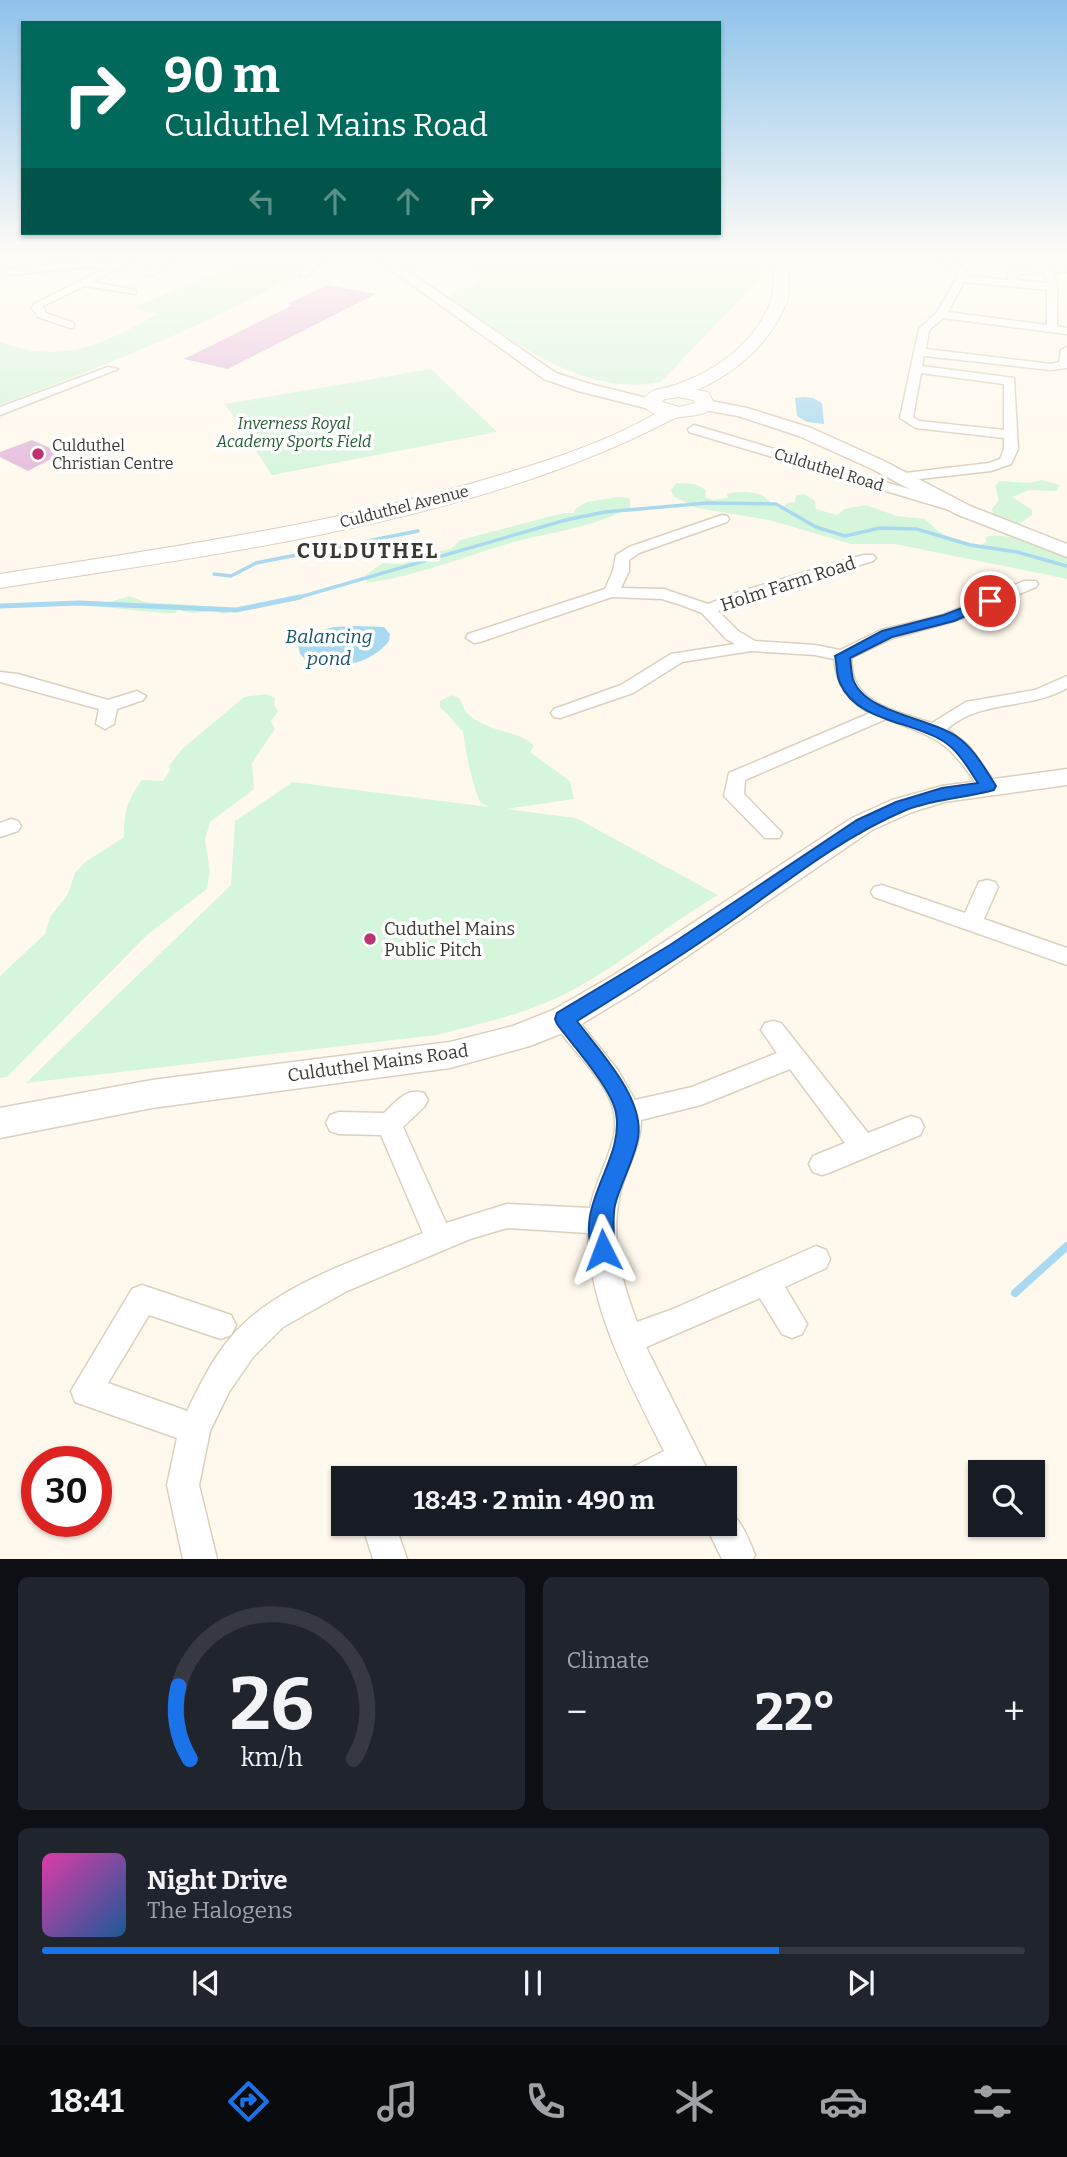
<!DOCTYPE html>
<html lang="en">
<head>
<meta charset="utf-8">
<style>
  :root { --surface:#171b24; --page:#20242c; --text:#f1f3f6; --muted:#9ea1a6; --line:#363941; --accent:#1a73e8 }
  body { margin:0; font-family:Bitter,serif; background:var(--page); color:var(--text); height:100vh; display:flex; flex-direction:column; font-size:26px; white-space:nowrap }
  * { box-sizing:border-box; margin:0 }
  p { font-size:23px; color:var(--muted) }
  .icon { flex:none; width:38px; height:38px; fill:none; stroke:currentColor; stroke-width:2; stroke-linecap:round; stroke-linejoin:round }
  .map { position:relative; height:1559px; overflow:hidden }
  .details { display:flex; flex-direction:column; gap:18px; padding:18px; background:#0d0f14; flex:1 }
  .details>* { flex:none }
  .banner { position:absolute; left:21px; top:21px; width:700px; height:214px; border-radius:0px; box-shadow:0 2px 5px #0004; background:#00695c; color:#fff; overflow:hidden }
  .tools { position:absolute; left:968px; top:1460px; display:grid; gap:14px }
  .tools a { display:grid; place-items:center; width:77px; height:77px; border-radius:0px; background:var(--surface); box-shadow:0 2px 5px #0004; font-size:35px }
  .speed { position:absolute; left:21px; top:1446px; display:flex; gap:14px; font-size:35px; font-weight:700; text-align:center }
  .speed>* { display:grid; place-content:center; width:91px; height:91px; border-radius:50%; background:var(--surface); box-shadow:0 2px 5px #0004; line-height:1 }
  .speed .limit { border:10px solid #d22; background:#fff; color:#111 }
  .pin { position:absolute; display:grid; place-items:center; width:60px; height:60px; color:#fff; margin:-30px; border:4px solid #fff; border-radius:50%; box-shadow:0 2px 7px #0007 }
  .me { position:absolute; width:77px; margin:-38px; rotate:357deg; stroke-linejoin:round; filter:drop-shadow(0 0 5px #0008) }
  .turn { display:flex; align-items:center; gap:24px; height:147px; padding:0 28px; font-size:32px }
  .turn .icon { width:91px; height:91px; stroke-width:2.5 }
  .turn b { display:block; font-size:49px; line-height:60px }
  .lanes { display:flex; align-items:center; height:66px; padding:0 28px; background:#0003; justify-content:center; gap:35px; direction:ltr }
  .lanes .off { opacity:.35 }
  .big { font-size:52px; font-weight:700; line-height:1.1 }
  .details .tile { flex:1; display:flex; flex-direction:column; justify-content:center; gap:10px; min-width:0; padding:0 24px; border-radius:10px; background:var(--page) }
  .details .dial { align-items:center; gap:0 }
  .dial svg { height:182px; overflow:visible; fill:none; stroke:var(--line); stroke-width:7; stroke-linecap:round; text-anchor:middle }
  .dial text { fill:var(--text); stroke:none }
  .song { display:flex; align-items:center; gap:21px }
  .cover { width:84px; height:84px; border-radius:10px; background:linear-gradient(135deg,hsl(320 70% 55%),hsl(210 70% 35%)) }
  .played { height:7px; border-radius:4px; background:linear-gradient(90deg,var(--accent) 75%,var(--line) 75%) }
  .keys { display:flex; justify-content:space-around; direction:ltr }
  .heat { display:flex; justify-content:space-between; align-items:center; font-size:38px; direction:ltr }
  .details .tiles { flex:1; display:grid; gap:18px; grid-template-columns:1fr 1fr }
  .tile:last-child { grid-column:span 2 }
  .trip { position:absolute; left:331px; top:1466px; width:406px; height:70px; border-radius:0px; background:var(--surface); box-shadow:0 2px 5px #0004; font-weight:700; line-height:70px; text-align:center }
  .dock { display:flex; height:112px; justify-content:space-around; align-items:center; background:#090b0e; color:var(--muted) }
  .dock .icon { width:49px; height:49px }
  .dock .selected { color:var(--accent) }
  .dock b { font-size:32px; color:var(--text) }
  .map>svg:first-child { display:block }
</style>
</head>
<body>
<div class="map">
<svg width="1067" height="1559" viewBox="0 0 1067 1559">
  <rect width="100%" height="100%" fill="#fff9ed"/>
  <g fill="#d6f6db">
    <path d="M246,260H313C278,288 236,307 195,326C131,355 66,380 0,405V342C63,365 102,345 157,314L133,308Z"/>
    <path d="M485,260H761L762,276L661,382C583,398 510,339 450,298L458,288H470L481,274L471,272L480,261Z"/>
    <polygon points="431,369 497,432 272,475 225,404"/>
    <polygon points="1042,480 1060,485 1056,491 1029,490 1012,497 1032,510 1032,515 1018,525 994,518 992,509 999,500 995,486 1000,481 1029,483"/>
    <path d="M676,483L695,484L706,490L705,497L712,500L728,498L727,494C737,491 754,491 763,496C771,501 772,507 783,509L787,503L795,502L796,495L804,494L815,501L816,509L837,515L844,509L866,505L897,516L925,519L938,531L951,538L980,545L986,542V537C1010,530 1044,550 1067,557V579L895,544H851L769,520L697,508L673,496L671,490Z"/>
    <path d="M618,497L630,498V508C588,529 550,532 507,544C460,558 416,576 367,583L365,575L383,563L400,564L409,562L418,555L451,549L460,540L563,513H574L575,509L587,502Z"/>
    <polygon points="129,596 145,602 232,608 231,612 223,614 215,611 192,613 178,610 175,613 163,613 81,605 83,602 110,602"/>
    <path d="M266,694L275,698L274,705L278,711L271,721L275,729L252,763L254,789L210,822L205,840L210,871L207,889L147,935L7,1077L0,1078V976L45,934L50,917L68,894L75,873L85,862L124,837C123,814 128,798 142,780L163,781L170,770L169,766L182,749L244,697Z"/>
    <path d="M451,695L459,698C463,703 463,709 467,713C485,732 522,731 534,746L530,752L570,781L574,799L506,809L576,818L718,895C667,925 621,965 569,992C526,1014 483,1023 437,1035L26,1083L231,885L235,821L293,782L489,807L480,802C471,780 466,755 463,731C454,724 450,714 440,708V701Z"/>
  </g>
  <g fill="#a9d9f0">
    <polygon points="804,397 813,398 822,403 824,424 807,422 797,416 795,398"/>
    <path d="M356,626L384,627L390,634L389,641C369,666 339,668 309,664L300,654L296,636L334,627Z"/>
  </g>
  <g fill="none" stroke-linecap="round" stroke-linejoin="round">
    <g stroke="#a9d9f0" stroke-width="3.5">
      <polyline points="214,574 231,576 256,563 418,531"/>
      <polyline points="293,599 566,520 605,512 707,503 776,504 816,527 845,536 880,528 917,529 970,545 1017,552 1067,566"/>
    </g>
    <polyline stroke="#a9d9f0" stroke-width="5" points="0,606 79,603 236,610 300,597"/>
    <polyline stroke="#a9d9f0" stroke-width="8" points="1015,1293 1067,1246"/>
  </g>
  <g fill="#e5bedd">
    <polygon points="327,285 376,294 228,369 184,359 293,305 288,304"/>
    <polygon points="32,440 81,462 79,468 49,460 28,471 0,457 0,452"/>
  </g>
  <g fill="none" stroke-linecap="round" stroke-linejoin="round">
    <defs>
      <g id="street">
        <polygon points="122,260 135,260 93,282 136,290 136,294 84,286 43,306 46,313 74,323 74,327 70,328 38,317 32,308 34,304 104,269 86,267 9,275 4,272 9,269 86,261 114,264"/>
        <polygon points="164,260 176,260 152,275 146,275 146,271"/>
        <polygon points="312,260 323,260 307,276 301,276 301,272"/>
        <path d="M938,260C951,260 964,263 968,276L1008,280V272L1017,267L1067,266V272H1054L1057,285V326L1067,328V334L943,318L929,330L926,349L1051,364L1059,362L1061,350L1067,347V368L1051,370L924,356L922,366L1014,378L1018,449L1011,464L991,471L902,481L897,480V474L989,463L1000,459L1004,449V438L916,428L900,418L919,329L937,312L958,276L957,272ZM1044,272L1047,283L1018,280L1016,275ZM964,282L1047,290V325L948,312ZM921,373L1004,384V430L919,421L913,417Z"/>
        <polygon points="108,367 118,369 0,415 0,407"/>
        <polygon points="694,425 956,503 958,506 951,510 946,509 689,432 688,429"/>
        <path d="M722,515L727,516L729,519L727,522L639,553L629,560V571L621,588L664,589L708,604L739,592L863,555H873L876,558L873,561L751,598L718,611L738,631L755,641L815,645L840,650L881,630L943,615L1024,581H1036L1038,584L1036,587L955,621L893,638L851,658C852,665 852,674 855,680C866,707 908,715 932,723L966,702L1035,690L1067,676V688C1027,711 983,698 947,729L969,746L998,787L995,791H981C948,741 942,740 886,719L745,780L744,794L782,833L779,838H765L724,796L729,773L870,713C847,701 837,685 834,659L815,655L751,651L682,662L633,693L560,718L554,717L551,713L554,709L621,685L671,654L735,644L726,639L702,613L681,605L662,599L612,597L480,642L474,643L466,638L468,634L605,589L613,571L616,555L629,547Z"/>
        <polygon points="0,672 18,674 108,700 137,691 146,696 143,700 117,709 114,724 105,729 96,724 99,709 0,682"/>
        <polygon points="11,819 18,821 21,826 18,831 0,837 0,823"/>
        <polygon points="987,880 995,882 998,887 984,919 1067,948 1067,965 874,897 871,892 874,887 882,885 965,913 979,882"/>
        <path d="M564,1010L572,1013L617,1069L635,1100L692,1087L777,1053L761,1030L765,1023L773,1021L781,1023L868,1133L911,1116L920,1119L924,1127L920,1135L831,1172L822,1175L813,1172L809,1164L813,1156L845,1143L790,1069L701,1105L641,1120C641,1143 630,1162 623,1183C608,1230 620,1278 637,1322L673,1309L816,1246L826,1250L830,1259L826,1268L785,1287L807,1324L802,1334L792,1338L782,1334L760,1298L646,1347L712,1479H626L631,1468L664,1451C631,1385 589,1309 588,1233L507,1228L470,1239L347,1291L283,1327L253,1357L229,1392L210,1431L199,1485L217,1559H183L167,1485L177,1438L75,1402L71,1391L132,1289L142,1285L231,1315L236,1325L231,1335L221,1339L149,1315L108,1383L187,1411C200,1385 212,1359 231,1337C276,1284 360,1259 423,1233L381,1135L339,1134L330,1131L326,1123L330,1115L339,1112L384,1113C396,1102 406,1087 424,1093L428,1100L424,1107L403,1127L446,1223L507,1204L590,1208C595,1183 608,1161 614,1136C624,1089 572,1056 552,1019L556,1013Z"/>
        <path d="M724,1509C740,1515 749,1540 755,1555L753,1559H722L705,1524H724Z"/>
        <polygon points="362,1524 395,1524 407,1559 373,1559"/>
      </g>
      <g id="secondary">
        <polygon points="377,260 392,260 556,373 590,384 659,401 661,405 653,410 578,391 544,379"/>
        <polygon points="705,400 747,408 811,428 884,461 970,506 1067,544 1067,557 956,514 872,469 799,436 738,416 699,409 697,405"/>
        <polygon points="1067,769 1067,785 944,802 912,812 872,830 636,991 575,1028 530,1046 450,1068 152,1108 0,1138 0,1108 152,1080 450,1042 513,1026 553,1010 614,975 852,818 892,800 942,786"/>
      </g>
      <path id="primary" d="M774,260H788C788,273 791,292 786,304C769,344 736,373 697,390L708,392L715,405C703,420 685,413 671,420C470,524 222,553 0,588V574C159,549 318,527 473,483C535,465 599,446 655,414L646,409L643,400C652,387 662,390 675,385C715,372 755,343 770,303C775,291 773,273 774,260ZM678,397L693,400L695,403L679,407L662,402L665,399Z"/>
    </defs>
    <use href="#street" stroke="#dad0bc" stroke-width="3"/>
    <use href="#secondary" stroke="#dad0bc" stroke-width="3"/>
    <use href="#primary" stroke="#dad0bc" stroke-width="2"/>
    <use href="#street" fill="#fff" fill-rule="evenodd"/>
    <use href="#secondary" fill="#fff" fill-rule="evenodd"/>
    <use href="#primary" fill="#fff" fill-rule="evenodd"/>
  </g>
  <linearGradient id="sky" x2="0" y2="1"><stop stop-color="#8fc3eb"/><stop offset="0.54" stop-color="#fffcf7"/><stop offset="1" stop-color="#fffcf7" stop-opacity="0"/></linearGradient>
  <rect width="1067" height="478" fill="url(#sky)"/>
  <path fill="#1a73e8" stroke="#114b97" stroke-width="2" d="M990,597L994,599V604L954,621L892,637L850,658C851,664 851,672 853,679C864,713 930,718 956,736C974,748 985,769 996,786L994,790C965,798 934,799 906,810C842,837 786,882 730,922C680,957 629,989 577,1021C599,1051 645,1098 638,1138C634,1160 621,1182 615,1205C611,1223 617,1244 611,1258L603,1261L595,1258C571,1205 625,1162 616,1113C611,1087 574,1047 557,1024L555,1019L557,1013L670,945L857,820L896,802L942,788L978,783C968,768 959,751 943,741C912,721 857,722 840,683C836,675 837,664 835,656L882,631L944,615Z"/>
  <g fill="#bb3372" stroke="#fff" stroke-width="2.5">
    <circle cx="38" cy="454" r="7"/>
    <circle cx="370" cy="939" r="7"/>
  </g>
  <g text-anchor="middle" stroke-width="7" stroke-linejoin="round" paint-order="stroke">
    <g font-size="16" font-style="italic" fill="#225b32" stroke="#fff">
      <text x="294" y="429">Inverness Royal<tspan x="294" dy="18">Academy Sports Field</tspan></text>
    </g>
    <g font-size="16" fill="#3c3831" stroke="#fff" text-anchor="start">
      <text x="52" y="451">Culduthel<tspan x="52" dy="18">Christian Centre</tspan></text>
    </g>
    <g font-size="16" fill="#3c3831" stroke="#fff">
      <text transform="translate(829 469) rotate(17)" y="6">Culduthel Road</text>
      <text transform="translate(404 506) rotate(-14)" y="6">Culduthel Avenue</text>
    </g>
    <g font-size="18" fill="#3c3831" stroke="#fff">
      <text transform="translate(788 584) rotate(-18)" y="6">Holm Farm Road</text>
      <text transform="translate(378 1063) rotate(-8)" y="6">Culduthel Mains Road</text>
    </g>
    <g font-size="18" fill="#3c3831" stroke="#fff" text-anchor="start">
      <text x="384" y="935">Cuduthel Mains<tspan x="384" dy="21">Public Pitch</tspan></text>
    </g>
    <g font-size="19" font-style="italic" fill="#18536c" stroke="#fff">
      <text x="329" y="643">Balancing<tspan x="329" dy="22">pond</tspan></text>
    </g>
    <g font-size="21" font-weight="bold" letter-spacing="2" fill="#3c3831" stroke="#fff">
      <text x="368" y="558">CULDUTHEL</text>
    </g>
  </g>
</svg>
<div class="tools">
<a><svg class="icon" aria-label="search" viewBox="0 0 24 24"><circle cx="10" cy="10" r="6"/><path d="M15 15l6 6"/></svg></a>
</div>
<div class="speed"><div class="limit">30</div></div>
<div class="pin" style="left:990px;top:601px;background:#d93025"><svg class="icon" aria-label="arrive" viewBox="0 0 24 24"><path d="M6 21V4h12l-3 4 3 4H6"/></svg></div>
<svg class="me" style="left:603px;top:1250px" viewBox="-20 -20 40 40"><path d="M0-17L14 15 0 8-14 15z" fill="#1a73e8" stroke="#fff" stroke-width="4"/></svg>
<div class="trip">18:43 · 2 min · 490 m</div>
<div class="banner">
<div class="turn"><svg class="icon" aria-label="right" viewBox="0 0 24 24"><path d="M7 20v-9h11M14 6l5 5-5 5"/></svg><div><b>90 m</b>Culduthel Mains Road</div></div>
<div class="lanes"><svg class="icon off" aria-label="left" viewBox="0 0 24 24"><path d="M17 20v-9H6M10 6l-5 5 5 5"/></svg><svg class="icon off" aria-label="ahead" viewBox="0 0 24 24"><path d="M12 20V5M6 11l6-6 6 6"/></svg><svg class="icon off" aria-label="ahead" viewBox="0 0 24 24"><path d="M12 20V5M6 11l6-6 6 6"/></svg><svg class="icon" aria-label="right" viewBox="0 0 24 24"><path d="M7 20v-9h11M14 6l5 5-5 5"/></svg></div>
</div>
</div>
<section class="details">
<div class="tiles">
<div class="tile dial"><svg viewBox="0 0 100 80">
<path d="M14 69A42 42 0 1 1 86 69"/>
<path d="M14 69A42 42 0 0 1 9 37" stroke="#1a73e8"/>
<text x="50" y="56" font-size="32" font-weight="700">26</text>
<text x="50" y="72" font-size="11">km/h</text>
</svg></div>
<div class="tile"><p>Climate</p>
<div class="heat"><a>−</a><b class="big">22°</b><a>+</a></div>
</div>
<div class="tile">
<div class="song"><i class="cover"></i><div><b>Night Drive</b><p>The Halogens</p></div></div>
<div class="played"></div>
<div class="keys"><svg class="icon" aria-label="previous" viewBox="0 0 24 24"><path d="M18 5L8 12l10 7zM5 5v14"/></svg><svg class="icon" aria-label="pause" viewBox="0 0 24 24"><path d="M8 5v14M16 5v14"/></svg><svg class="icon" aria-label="next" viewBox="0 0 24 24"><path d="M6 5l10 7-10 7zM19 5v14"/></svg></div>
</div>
</div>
</section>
<nav class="dock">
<b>18:41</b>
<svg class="icon selected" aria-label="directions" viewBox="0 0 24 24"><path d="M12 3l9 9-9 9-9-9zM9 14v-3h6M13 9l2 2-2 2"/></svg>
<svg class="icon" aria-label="music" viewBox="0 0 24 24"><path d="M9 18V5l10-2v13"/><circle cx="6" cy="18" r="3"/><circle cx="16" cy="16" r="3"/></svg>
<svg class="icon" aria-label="phone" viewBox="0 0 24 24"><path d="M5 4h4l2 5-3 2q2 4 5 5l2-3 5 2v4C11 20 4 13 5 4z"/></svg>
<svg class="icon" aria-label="climate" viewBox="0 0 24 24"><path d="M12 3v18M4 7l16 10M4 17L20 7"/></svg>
<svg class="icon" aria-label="car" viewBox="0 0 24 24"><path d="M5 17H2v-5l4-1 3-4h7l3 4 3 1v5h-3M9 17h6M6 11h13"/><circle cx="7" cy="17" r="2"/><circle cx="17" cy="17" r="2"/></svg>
<svg class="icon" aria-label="filters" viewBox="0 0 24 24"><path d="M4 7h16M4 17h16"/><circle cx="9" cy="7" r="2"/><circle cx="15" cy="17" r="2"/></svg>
</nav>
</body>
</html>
